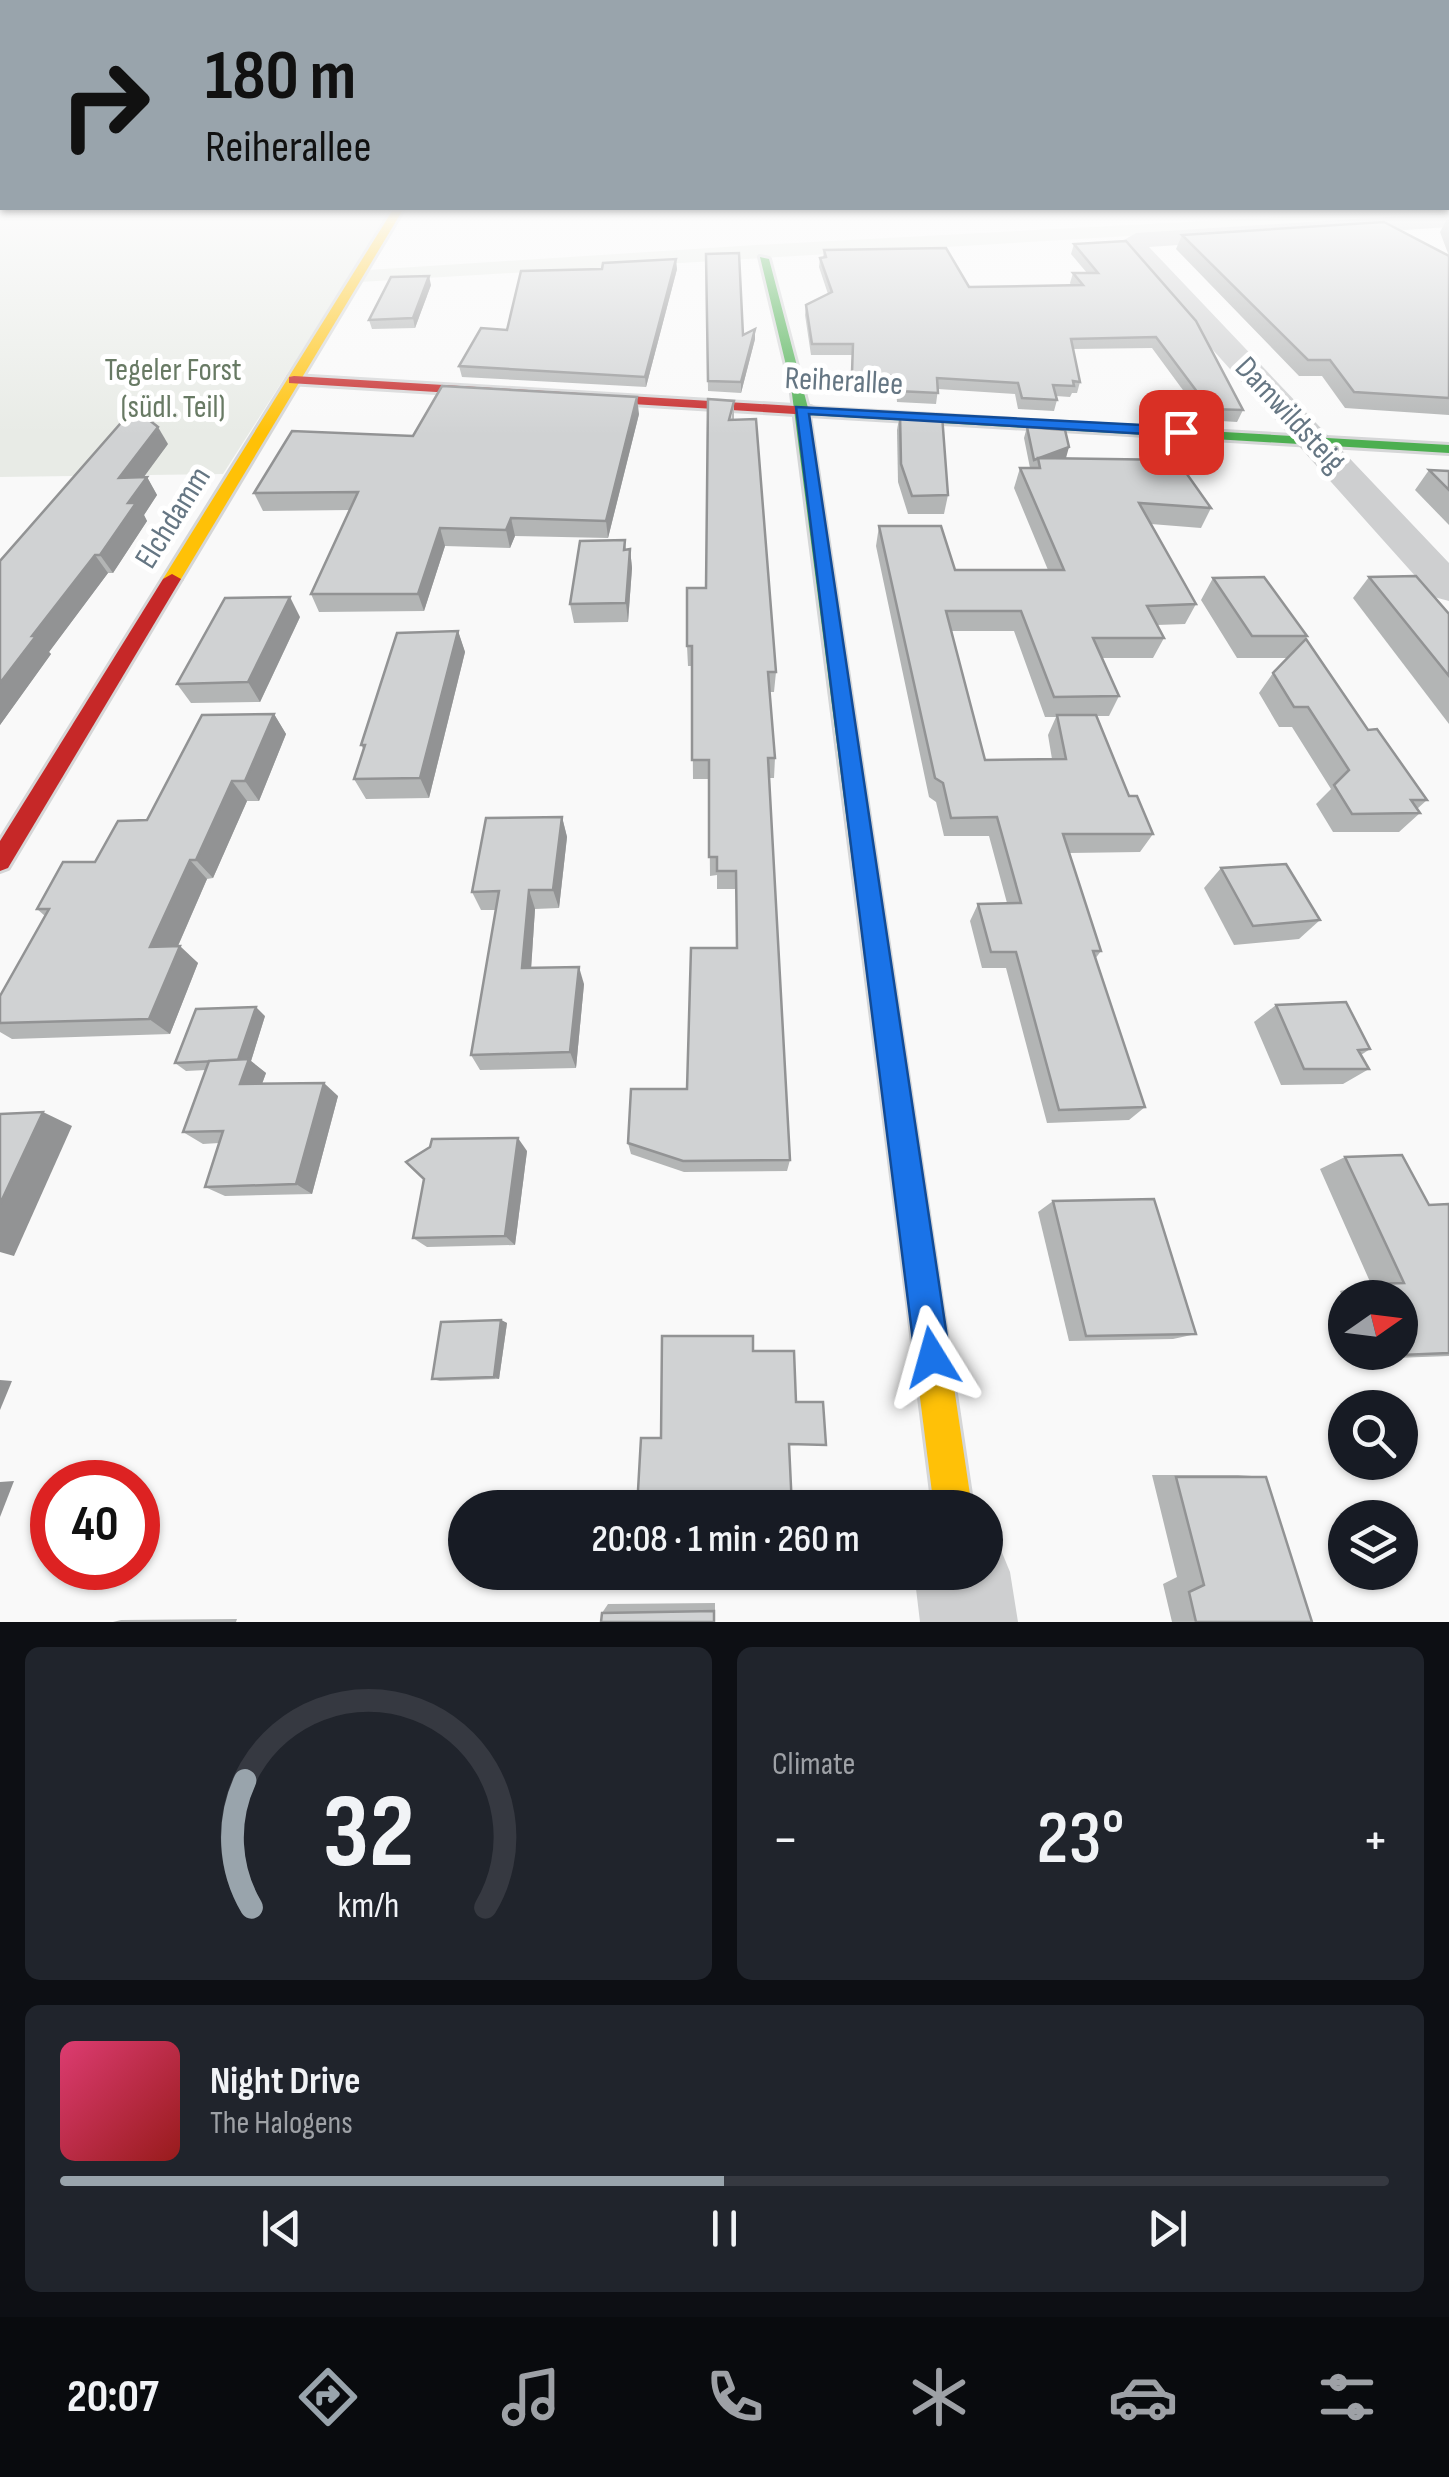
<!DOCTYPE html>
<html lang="en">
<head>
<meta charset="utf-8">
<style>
  :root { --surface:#171b24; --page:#20242c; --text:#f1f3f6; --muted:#9ea1a6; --line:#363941; --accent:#99a4ac }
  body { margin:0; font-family:"Sofia Sans Condensed",sans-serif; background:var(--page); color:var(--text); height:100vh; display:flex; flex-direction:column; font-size:38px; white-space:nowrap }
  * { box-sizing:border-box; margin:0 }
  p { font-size:32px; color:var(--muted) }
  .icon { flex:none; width:55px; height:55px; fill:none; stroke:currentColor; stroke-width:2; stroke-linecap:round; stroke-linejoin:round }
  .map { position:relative; height:1622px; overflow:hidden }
  .panel { display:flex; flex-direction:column; gap:25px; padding:25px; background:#0d0f14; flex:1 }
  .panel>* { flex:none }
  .hud { position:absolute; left:0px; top:0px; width:1450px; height:210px; box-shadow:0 2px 8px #0004; background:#99a4ac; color:#111; overflow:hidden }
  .needle { width:65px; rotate:76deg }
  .tools { position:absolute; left:1328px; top:1280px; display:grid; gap:20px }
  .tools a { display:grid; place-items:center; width:90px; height:90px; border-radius:50%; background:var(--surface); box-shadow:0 2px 8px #0004; font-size:50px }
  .speed { position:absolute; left:30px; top:1460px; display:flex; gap:20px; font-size:50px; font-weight:700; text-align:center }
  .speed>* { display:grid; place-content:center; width:130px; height:130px; border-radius:50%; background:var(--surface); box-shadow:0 2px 8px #0004; line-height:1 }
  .speed .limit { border:15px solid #d22; background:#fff; color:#111 }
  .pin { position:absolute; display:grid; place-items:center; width:85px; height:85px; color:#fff; margin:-42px; border-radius:20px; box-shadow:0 5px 15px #0006 }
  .me { position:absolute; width:110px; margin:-55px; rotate:352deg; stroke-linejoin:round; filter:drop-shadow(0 0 8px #0008) }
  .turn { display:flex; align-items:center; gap:35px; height:210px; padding:0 40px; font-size:45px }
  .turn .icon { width:130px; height:130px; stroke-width:2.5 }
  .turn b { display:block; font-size:70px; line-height:85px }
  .big { font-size:75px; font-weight:600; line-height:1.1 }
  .panel .card { flex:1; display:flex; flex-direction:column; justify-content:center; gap:15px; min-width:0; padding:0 35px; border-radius:15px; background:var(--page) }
  .panel .dial { align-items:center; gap:0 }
  .dial svg { height:260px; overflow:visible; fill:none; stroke:var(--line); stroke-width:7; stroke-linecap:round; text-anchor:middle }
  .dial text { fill:var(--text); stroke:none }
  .song { display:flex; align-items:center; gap:30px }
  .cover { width:120px; height:120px; border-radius:15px; background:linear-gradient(135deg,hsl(340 70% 55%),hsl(0 70% 35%)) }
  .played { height:10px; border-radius:5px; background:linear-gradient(90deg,var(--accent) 50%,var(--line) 50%) }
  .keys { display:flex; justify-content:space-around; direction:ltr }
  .heat { display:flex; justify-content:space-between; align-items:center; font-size:55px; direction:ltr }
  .panel .tiles { flex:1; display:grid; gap:25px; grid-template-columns:1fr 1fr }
  .card:last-child { grid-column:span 2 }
  .trip { position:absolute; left:448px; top:1490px; width:555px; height:100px; border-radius:50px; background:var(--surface); box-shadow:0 2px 8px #0004; font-weight:600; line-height:100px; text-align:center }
  .dock { display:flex; height:160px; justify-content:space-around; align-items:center; background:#090b0e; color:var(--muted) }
  .dock .icon { width:70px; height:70px }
  .dock .on { color:var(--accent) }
  .dock b { font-size:45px; color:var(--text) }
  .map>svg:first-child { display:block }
</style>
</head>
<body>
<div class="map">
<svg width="1449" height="1622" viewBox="0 0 1449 1622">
  <rect width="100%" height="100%" fill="#f9f9f9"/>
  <g fill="#e8ebe6">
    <polygon points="0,208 393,208 223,474 0,477"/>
    <polygon points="1449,208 1449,217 360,282 368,270 756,245"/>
  </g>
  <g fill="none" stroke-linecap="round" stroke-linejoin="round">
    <defs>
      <polygon id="fast" points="760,257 769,259 808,408 1449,445 1449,453 809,415 878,877 874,884 866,887 858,884 854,877 791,386"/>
      <g id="slow">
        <polygon points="394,208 404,208 181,579 172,584 166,583 163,579"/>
        <polygon points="866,867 874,870 878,877 972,1508 934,1508 854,877 858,870"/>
      </g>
      <g id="jam">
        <polygon points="294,376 811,407 818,411 811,415 289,383 289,377"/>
        <polygon points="172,574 181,579 8,868 0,871 0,841 163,579"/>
      </g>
    </defs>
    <use href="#fast" stroke="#d5d6d7" stroke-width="6"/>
    <use href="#slow" stroke="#d5d6d7" stroke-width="6"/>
    <use href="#jam" stroke="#d5d6d7" stroke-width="6"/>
    <g fill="#cecfd0" fill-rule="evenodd">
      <polygon points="1449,213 1449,227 1149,247 1449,563 1449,601 1434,597 1128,255 1124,240 1136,233"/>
      <polygon points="985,1534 996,1538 1010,1572 1018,1622 920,1622 914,1572 985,1572"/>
    </g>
    <use href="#fast" fill="#4caf50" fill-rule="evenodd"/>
    <use href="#slow" fill="#ffc107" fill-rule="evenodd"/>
    <use href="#jam" fill="#c62828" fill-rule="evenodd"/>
  </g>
  <g fill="#b3b5b5" fill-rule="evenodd">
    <polygon points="1447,219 1449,219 1449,415 1345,408 1322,376 1299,376 1176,249 1182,235 1449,256 1440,232"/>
    <polygon points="1074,244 1243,410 1237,422 1205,420 1152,348 1073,349 1080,382 1077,393 1072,393 1070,397 1056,396 1057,400 1054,411 1018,409 1015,394 938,389 936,404 897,402 896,387 850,384 852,355 811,355 805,315 806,305 828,294 819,267 820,258 823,257 824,250 969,287 1071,285 1070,283 1073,273 1087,273 1071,254"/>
    <polygon points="706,254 743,335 755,329 755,339 741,393 708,391"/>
    <polygon points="677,269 646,387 462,377 459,366 507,330"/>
    <polygon points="431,285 415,328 372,329 369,320"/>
    <polygon points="734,401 734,420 776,672 774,692 769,692 775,758 774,778 769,778 790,1160 787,1171 684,1172 631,1154 628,1143 687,1089 737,948 736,889 717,889 717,875 710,876 709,779 693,779 692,666 688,666 687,646 706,588"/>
    <polygon points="900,413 948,495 944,514 908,514 898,482 897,430"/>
    <polygon points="639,414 608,538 515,536 510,548 445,546 424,611 319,612 311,594 350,510 263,511 254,493 413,436"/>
    <path d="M1027,427L1066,458L1211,508L1201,528L1151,524L1196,604L1185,624L1157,625L1164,638L1153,658H1102L1119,696L1109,716H1096L1129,796L1153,834L1140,852L1069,853L1101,951L1095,959L1145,1107L1129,1120L1047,1123L1006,968H982L970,921L978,904L1007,903L989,836H944L936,802L929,797L876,546L879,526L955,570H1048L1014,488L1020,468H1030L1024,438ZM951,631H1014L1045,717H1056L1048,735L1052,759L985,760Z"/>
    <polygon points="168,444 143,477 147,477 157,495 144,515 147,521 113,573 108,573 49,652 51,654 0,725 0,561"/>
    <polygon points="1429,470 1449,471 1449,525 1415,490"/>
    <polygon points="625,540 626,550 630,549 632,568 628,622 574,623 570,604"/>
    <polygon points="1369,577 1449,614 1449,724 1353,598"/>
    <polygon points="1213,578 1307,636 1301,645 1368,730 1427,800 1417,809 1420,813 1399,832 1333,832 1316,804 1331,789 1292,727 1279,727 1259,693 1273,673 1288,658 1237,658 1201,600"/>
    <polygon points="300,617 260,702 191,703 177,684"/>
    <polygon points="458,631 465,652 429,798 366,799 354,779 364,750 361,745"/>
    <polygon points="274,714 286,734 259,801 247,801 213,878 207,879 178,946 198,963 170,1034 12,1039 0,1032 0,996 45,916 37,909"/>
    <polygon points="562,817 567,837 559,908 535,909 531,968 584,984 576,1068 480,1070 471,1055 496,910 481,910 472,892"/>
    <polygon points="1221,868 1320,920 1299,939 1234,945 1204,888"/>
    <polygon points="1276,1005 1370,1049 1361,1055 1369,1069 1343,1084 1281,1085 1254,1022"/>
    <polygon points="265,1016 251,1061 266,1073 262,1084 338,1096 312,1194 225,1196 205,1187 219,1143 203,1144 183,1132 206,1070 186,1071 175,1063"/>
    <polygon points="527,1151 515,1245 427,1247 413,1238"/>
    <polygon points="1345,1157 1429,1205 1449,1204 1449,1356 1368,1359 1366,1352 1400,1352 1400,1298 1345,1298 1345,1303 1340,1291 1371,1284 1320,1169"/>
    <polygon points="1053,1201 1196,1334 1173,1339 1069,1341 1038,1212"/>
    <polygon points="501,1320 507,1323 499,1379 440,1381 432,1379"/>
    <polygon points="1152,1475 1238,1475 1266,1477 1312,1622 1172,1622 1163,1584 1177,1577"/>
    <polygon points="715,1603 715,1622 602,1613 608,1604"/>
    <polygon points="237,1619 236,1622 113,1622 121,1620"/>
  </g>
  <g fill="#929394">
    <polygon points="676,259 677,269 646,387 645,377"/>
    <polygon points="429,276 431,285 415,328 413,318"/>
    <polygon points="755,329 755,339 741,393 741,382"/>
    <polygon points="637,397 639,414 608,538 606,521"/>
    <polygon points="158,427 168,444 130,496 119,478"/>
    <polygon points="1069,447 1066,458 1038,458"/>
    <polygon points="147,477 157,495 144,515 147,521 113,573 100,555 128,503"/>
    <polygon points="511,518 515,536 510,548 506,530"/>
    <polygon points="440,528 445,546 424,611 418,594"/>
    <polygon points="630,549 632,568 628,622 626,603"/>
    <polygon points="95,555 108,573 49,652 51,654 0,725 0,683 32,636"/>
    <polygon points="290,597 300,617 260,702 248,682"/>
    <polygon points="458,631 465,652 429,798 420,778"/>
    <polygon points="274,714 286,734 259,801 245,781"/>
    <polygon points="232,781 247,801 213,878 196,860"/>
    <polygon points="562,817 567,837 559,908 553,890"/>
    <polygon points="190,860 207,879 170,964 150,947"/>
    <polygon points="529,890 535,909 530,985 522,968"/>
    <polygon points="180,946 198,963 170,1034 149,1019"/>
    <polygon points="579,967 584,984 576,1068 570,1052"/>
    <polygon points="256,1007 265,1016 251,1061 266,1073 257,1097 240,1084 238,1060"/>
    <polygon points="324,1083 338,1096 312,1194 296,1184"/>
    <polygon points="43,1112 72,1126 14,1256 0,1252 0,1204"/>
    <polygon points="518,1138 527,1151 515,1245 505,1236"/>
    <polygon points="501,1320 507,1323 499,1379 494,1377"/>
    <polygon points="0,1380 12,1381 0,1410"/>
    <polygon points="14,1481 0,1517 0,1482"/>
  </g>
  <g fill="#d0d2d3" stroke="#929394" stroke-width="2.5">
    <polygon points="1384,222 1449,256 1449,398 1354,392 1330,360 1308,360 1182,235"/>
    <polygon points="1126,241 1196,321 1243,410 1210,409 1156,337 1071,339 1080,382 1073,381 1074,386 1053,385 1057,400 1022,398 1018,383 937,378 938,393 898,391 898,376 852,373 853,344 812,344 806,305 832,292 820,258 826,257 824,250 946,248 969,287 1083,285 1073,273 1098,273 1074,244"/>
    <polygon points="739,253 743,335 755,329 741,382 708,381 706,254"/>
    <polygon points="676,259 645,377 459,366 481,328 507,330 521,271 602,269 603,263"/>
    <polygon points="429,276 413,318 369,320 391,277"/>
    <polygon points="442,386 637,397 606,521 511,518 506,530 440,528 418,594 311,594 358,492 254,493 292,431 413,436"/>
    <polygon points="708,399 734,401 729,420 756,419 776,672 768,672 775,758 768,758 790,1160 683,1161 628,1143 631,1089 687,1089 691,948 737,948 736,871 717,871 717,857 709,857 709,760 692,760 692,646 687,646 687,588 706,588"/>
    <polygon points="134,408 158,427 119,478 147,477 128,503 136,503 100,555 95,555 32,636 36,636 0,683 0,561"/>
    <polygon points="900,413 942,415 948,495 912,496 901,464"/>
    <polygon points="1027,427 1065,430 1069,447 1034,460"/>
    <polygon points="1038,458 1177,460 1211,508 1139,503 1196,604 1147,606 1164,638 1093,638 1119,696 1054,697 1021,611 946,611 985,760 1066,759 1057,715 1096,715 1129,796 1137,796 1153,834 1063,834 1101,951 1093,951 1145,1107 1059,1110 1016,952 991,952 978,904 1021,903 997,817 951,818 943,783 935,778 879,526 941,526 955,570 1064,570 1020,468 1040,468"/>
    <polygon points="1429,470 1449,471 1449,490"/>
    <polygon points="625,540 624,550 630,549 626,603 570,604 580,541"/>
    <polygon points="1416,576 1449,614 1449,676 1369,577"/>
    <polygon points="1264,577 1307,636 1252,636 1213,578"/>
    <polygon points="290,597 248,682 177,684 225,598"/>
    <polygon points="458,631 420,778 354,779 365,745 361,745 397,633"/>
    <polygon points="1306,639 1368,730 1377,729 1427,800 1411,800 1420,813 1352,814 1334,785 1349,770 1308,707 1294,707 1273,673"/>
    <polygon points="274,714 245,781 232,781 196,860 190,860 150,947 180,946 149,1019 0,1023 0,996 49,909 37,909 63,862 95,862 118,821 147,820 202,715"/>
    <polygon points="562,817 553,890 529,890 522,968 579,967 570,1052 471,1055 499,891 472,892 486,818"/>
    <polygon points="1286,864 1320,920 1253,926 1221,868"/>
    <polygon points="1346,1002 1370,1049 1358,1050 1369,1069 1304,1069 1276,1005"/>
    <polygon points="256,1007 238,1060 175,1063 196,1009"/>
    <polygon points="249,1059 240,1084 324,1083 296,1184 205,1187 223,1131 183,1132 209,1061"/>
    <polygon points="43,1112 0,1204 0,1114"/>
    <polygon points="518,1138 505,1236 413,1238 424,1179 406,1162 430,1147 432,1139"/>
    <polygon points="1402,1155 1429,1205 1449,1204 1449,1353 1400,1355 1400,1298 1374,1298 1368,1284 1404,1283 1345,1157"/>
    <polygon points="1154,1199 1196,1334 1086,1336 1053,1201"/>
    <polygon points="501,1320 494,1377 432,1379 441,1322"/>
    <polygon points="662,1336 753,1336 753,1351 794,1351 796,1402 823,1402 826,1445 789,1444 792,1508 637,1508 641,1438 661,1438"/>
    <polygon points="1176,1477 1266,1477 1312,1622 1196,1622 1189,1592 1204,1585"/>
    <polygon points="714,1611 714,1622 601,1622 602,1613"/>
  </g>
  <linearGradient id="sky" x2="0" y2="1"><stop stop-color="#9dc2e2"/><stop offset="0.48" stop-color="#fcfcfc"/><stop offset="1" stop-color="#fcfcfc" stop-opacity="0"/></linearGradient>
  <rect width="1449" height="435" fill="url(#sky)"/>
  <polygon fill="#1a73e8" stroke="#114b97" stroke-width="2.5" points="796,407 1181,427 1188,432 1181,436 809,414 950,1357 945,1370 932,1375 920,1370 915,1357"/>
  <g text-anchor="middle" stroke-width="10" stroke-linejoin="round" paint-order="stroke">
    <g font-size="32" fill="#687a64" stroke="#fff">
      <text x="173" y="380">Tegeler Forst<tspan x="173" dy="37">(südl. Teil)</tspan></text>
    </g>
    <g font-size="32" fill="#657683" stroke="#fff">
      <text transform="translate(844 380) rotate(3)" y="11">Reiherallee</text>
      <text transform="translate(1291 414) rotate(47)" y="11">Damwildsteig</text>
      <text transform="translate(172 517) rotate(-58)" y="11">Elchdamm</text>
    </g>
  </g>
</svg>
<div class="tools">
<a><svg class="needle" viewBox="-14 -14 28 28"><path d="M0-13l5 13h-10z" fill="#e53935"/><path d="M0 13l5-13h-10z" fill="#9ea1a6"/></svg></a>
<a><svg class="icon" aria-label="search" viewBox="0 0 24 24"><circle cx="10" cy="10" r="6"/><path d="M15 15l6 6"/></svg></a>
<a><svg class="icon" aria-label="layers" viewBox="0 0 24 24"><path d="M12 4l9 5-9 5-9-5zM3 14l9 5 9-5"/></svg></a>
</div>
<div class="speed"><div class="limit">40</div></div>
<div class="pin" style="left:1181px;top:432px;background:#d93025"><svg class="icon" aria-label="arrive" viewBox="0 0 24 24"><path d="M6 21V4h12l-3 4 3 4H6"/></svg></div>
<svg class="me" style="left:932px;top:1357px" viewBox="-20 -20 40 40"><path d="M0-17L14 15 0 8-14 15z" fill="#1a73e8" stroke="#fff" stroke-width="4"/></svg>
<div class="trip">20:08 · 1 min · 260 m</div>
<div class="hud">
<div class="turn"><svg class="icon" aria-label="right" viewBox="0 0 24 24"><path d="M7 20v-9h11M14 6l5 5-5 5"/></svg><div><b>180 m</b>Reiherallee</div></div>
</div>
</div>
<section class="panel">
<div class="tiles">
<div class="card dial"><svg viewBox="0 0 100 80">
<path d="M14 69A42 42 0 1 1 86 69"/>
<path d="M14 69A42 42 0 0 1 12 30" stroke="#99a4ac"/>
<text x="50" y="56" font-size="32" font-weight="700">32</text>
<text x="50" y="72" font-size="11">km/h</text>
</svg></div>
<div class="card"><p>Climate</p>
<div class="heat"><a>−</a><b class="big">23°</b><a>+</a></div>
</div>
<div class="card">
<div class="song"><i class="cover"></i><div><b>Night Drive</b><p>The Halogens</p></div></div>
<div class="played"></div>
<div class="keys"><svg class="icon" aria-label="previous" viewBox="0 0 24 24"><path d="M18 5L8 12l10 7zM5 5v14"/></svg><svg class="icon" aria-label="pause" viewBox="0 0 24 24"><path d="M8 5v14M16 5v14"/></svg><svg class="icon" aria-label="next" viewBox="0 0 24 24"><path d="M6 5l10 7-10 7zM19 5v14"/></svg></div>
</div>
</div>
</section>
<nav class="dock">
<b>20:07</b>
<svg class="icon on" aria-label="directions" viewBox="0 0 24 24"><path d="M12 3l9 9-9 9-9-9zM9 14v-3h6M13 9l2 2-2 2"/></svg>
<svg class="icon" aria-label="music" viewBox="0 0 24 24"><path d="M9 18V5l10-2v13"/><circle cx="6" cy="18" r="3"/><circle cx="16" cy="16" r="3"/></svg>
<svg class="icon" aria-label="phone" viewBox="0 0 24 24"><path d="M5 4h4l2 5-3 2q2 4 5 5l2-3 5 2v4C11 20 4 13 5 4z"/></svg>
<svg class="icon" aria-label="climate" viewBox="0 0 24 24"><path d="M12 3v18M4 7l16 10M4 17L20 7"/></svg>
<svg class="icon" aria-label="car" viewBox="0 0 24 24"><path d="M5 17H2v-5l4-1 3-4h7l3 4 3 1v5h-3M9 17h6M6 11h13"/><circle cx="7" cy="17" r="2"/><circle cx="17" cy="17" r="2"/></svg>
<svg class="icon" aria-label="filters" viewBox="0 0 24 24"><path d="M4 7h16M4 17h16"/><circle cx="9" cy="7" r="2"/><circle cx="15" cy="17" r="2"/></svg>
</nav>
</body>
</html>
